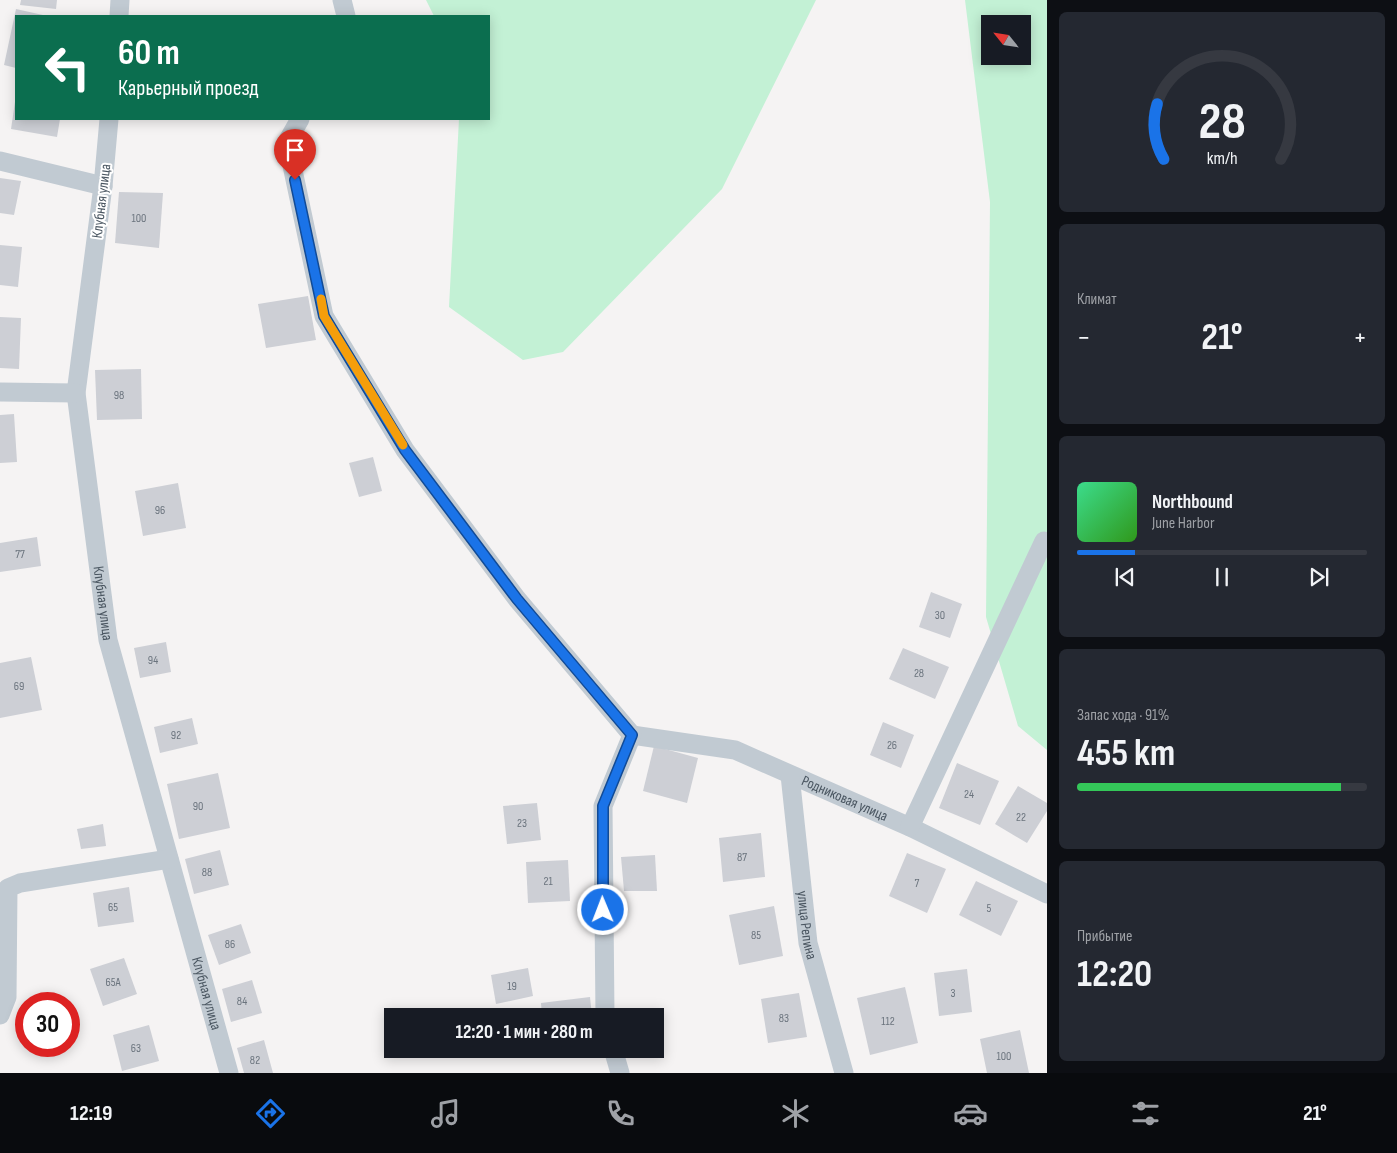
<!DOCTYPE html>
<html lang="ru">
<head>
<meta charset="utf-8">
<style>
  :root { --surface:#171b24; --page:#242831; --text:#f1f3f6; --muted:#9ea1a6; --line:#363941; --accent:#1a73e8 }
  body { margin:0; font-family:"Sofia Sans Condensed",sans-serif; background:var(--page); color:var(--text); height:100vh; display:flex; flex-direction:column; font-size:19px; white-space:nowrap }
  * { box-sizing:border-box; margin:0 }
  p { font-size:16px; color:var(--muted) }
  .icon { flex:none; width:28px; height:28px; fill:none; stroke:currentColor; stroke-width:2; stroke-linecap:round; stroke-linejoin:round }
  .map { position:relative; flex:1; overflow:hidden }
  .sheet { display:flex; flex-direction:column; gap:12px; padding:12px; background:#0d0f14; width:350px }
  .sheet>* { flex:none }
  .top-card { position:absolute; left:15px; top:15px; width:475px; height:105px; border-radius:0px; box-shadow:0 2px 12px #0003; background:#0b6e4f; color:#fff; overflow:hidden }
  .needle { width:32px; rotate:300deg }
  .fabs { position:absolute; left:981px; top:15px; display:grid; gap:10px }
  .fabs a { display:grid; place-items:center; width:50px; height:50px; border-radius:0px; background:var(--surface); box-shadow:0 2px 12px #0003; font-size:25px }
  .speed { position:absolute; left:15px; top:992px; display:flex; gap:10px; font-size:25px; font-weight:700; text-align:center }
  .speed>* { display:grid; place-content:center; width:65px; height:65px; border-radius:50%; background:var(--surface); box-shadow:0 2px 12px #0003; line-height:1 }
  .speed .limit { border:8px solid #d22; background:#fff; color:#111 }
  .pin { position:absolute; display:grid; place-items:center; width:42px; height:42px; color:#fff; margin:-51px -21px; border-radius:50% 50% 50% 0; rotate:-45deg; box-shadow:0 0 5px #0007 }
  .pin .icon { rotate:45deg }
  .me { position:absolute; width:55px; margin:-28px; rotate:359deg; stroke-linejoin:round; filter:drop-shadow(0 0 4px #0008) }
  .turn { display:flex; align-items:center; gap:18px; height:105px; padding:0 20px; font-size:22px }
  .turn .icon { width:65px; height:65px; stroke-width:2.5 }
  .turn b { display:block; font-size:35px; line-height:42px }
  .big { font-size:38px; font-weight:700; line-height:1.1 }
  .sheet .tile { flex:1; display:flex; flex-direction:column; justify-content:center; gap:8px; min-width:0; padding:0 18px; border-radius:8px; background:var(--page) }
  .sheet .dial { align-items:center; gap:0 }
  .dial svg { height:130px; overflow:visible; fill:none; stroke:var(--line); stroke-width:7; stroke-linecap:round; text-anchor:middle }
  .dial text { fill:var(--text); stroke:none }
  .song { display:flex; align-items:center; gap:15px }
  .cover { width:60px; height:60px; border-radius:8px; background:linear-gradient(135deg,hsl(150 70% 55%),hsl(110 70% 35%)) }
  .played { height:5px; border-radius:2px; background:linear-gradient(90deg,var(--accent) 20%,var(--line) 20%) }
  .keys { display:flex; justify-content:space-around; direction:ltr }
  .heat { display:flex; justify-content:space-between; align-items:center; font-size:28px; direction:ltr }
  .charge { height:8px; border-radius:4px; background:linear-gradient(90deg,#34c759 91%,var(--line) 0) }
  .trip { position:absolute; left:384px; top:1008px; width:280px; height:50px; border-radius:0px; background:var(--surface); box-shadow:0 2px 12px #0003; font-weight:700; line-height:50px; text-align:center }
  .tab-bar { display:flex; height:80px; justify-content:space-around; align-items:center; background:#090b0e; color:var(--muted) }
  .tab-bar .icon { width:35px; height:35px }
  .tab-bar .active { color:var(--accent) }
  .tab-bar b { font-size:22px; color:var(--text) }
  main { display:flex; flex:1; min-height:0 }
  .map>svg:first-child { display:block }
</style>
</head>
<body>
<main>
<div class="map">
<svg width="1047" height="1073" viewBox="0 0 1047 1073">
  <rect width="100%" height="100%" fill="#f5f3f3"/>
  <g fill="#c3f1d5" fill-rule="evenodd">
    <polygon points="426,0 816,0 722,189 563,352 523,360 449,307 459,119 489,119 489,16 434,16"/>
    <path d="M965,0H1047V750L1018,726L986,617L990,202ZM990,24H1022V56H990Z"/>
  </g>
  <g fill="#cdcfd5">
    <polygon points="21,0 57,0 56,9 20,5"/>
    <polygon points="16,9 43,15 16,16 16,68 4,65"/>
    <polygon points="15,102 16,119 60,119 57,137 11,129"/>
    <polygon points="0,178 21,181 14,215 0,213"/>
    <polygon points="119,192 163,193 159,248 115,243"/>
    <polygon points="0,245 22,247 18,287 0,285"/>
    <polygon points="308,296 316,340 266,348 258,304"/>
    <polygon points="0,317 21,318 19,369 0,368"/>
    <polygon points="141,369 142,419 97,420 95,370"/>
    <polygon points="14,414 17,462 0,463 0,415"/>
    <polygon points="373,457 382,491 359,497 349,463"/>
    <polygon points="178,483 186,528 143,536 135,491"/>
    <polygon points="37,537 41,566 0,572 0,543"/>
    <polygon points="931,592 962,604 950,638 919,627"/>
    <polygon points="166,642 171,672 140,678 134,648"/>
    <polygon points="903,648 949,667 935,699 889,679"/>
    <polygon points="31,657 42,710 0,718 0,663"/>
    <polygon points="192,718 198,744 160,753 154,727"/>
    <polygon points="883,722 914,735 901,768 870,755"/>
    <polygon points="654,746 698,758 687,803 643,791"/>
    <polygon points="957,763 999,781 980,825 939,808"/>
    <polygon points="218,773 230,828 179,839 167,784"/>
    <polygon points="1018,786 1047,803 1047,811 1027,843 995,824"/>
    <polygon points="537,803 541,840 507,844 503,806"/>
    <polygon points="103,824 106,846 81,849 77,829"/>
    <polygon points="761,833 765,877 723,882 719,838"/>
    <polygon points="220,850 229,885 194,894 185,859"/>
    <polygon points="907,853 946,869 927,913 889,896"/>
    <polygon points="655,855 657,891 624,891 621,857"/>
    <polygon points="568,860 570,901 528,903 526,862"/>
    <polygon points="976,881 1018,901 1001,936 959,915"/>
    <polygon points="129,887 134,922 98,927 93,893"/>
    <polygon points="774,906 783,956 739,965 729,915"/>
    <polygon points="241,924 251,953 219,965 208,935"/>
    <polygon points="124,958 137,994 103,1006 90,969"/>
    <polygon points="528,968 533,996 496,1004 491,975"/>
    <polygon points="967,969 972,1012 939,1016 934,973"/>
    <polygon points="252,980 262,1013 231,1022 222,989"/>
    <polygon points="905,987 918,1043 870,1055 857,998"/>
    <polygon points="799,993 807,1037 768,1043 761,999"/>
    <polygon points="590,997 592,1016 542,1016 541,1003"/>
    <polygon points="149,1025 159,1061 122,1071 113,1035"/>
    <polygon points="1020,1030 1029,1073 987,1073 980,1039"/>
    <polygon points="264,1040 273,1073 244,1073 237,1048"/>
  </g>
  <g fill="none" stroke-linecap="round" stroke-linejoin="round">
    <g stroke="#c1cad2" stroke-width="19">
      <polyline points="342,0 346,16"/>
      <polyline points="119,16 120,0"/>
      <path id="s1" d="M109,119L103,186L76,393L108,640L229,1073"/>
      <polyline points="300,119 287,142 324,316 405,450 517,599 632,735"/>
      <polyline points="0,161 103,186"/>
      <polyline points="0,392 76,393"/>
      <path id="s2" d="M632,735L735,750L910,827L1047,894"/>
      <path id="s3" d="M790,775L808,943L844,1073"/>
      <polyline points="910,827 1044,541"/>
      <polyline points="0,1015 7,997 8,888 20,883 169,859"/>
      <polyline points="605,1016 603,806 632,735"/>
      <polyline points="613,1049 620,1073"/>
    </g>
  </g>
  <g fill="none" stroke-linecap="round" stroke-linejoin="round">
    <defs>
      <polyline id="route" points="295,180 324,316 405,450 517,599 632,735 603,806 603,910"/>
    </defs>
    <use href="#route" stroke="#114b97" stroke-width="12"/>
    <use href="#route" stroke="#1a73e8" stroke-width="9"/>
    <polyline stroke="#f59e0b" stroke-width="9" points="321,299 324,316 403,445"/>
  </g>
  <g text-anchor="middle" stroke-width="4" stroke-linejoin="round" paint-order="stroke">
    <g font-size="12" fill="#6b747e">
      <text x="139" y="222">100</text>
      <text x="119" y="399">98</text>
      <text x="160" y="514">96</text>
      <text x="20" y="558">77</text>
      <text x="940" y="619">30</text>
      <text x="153" y="664">94</text>
      <text x="919" y="677">28</text>
      <text x="19" y="690">69</text>
      <text x="176" y="739">92</text>
      <text x="892" y="749">26</text>
      <text x="969" y="798">24</text>
      <text x="198" y="810">90</text>
      <text x="1021" y="821">22</text>
      <text x="522" y="827">23</text>
      <text x="742" y="861">87</text>
      <text x="207" y="876">88</text>
      <text x="548" y="885">21</text>
      <text x="917" y="887">7</text>
      <text x="113" y="911">65</text>
      <text x="989" y="912">5</text>
      <text x="756" y="939">85</text>
      <text x="230" y="948">86</text>
      <text x="113" y="986">65А</text>
      <text x="512" y="990">19</text>
      <text x="953" y="997">3</text>
      <text x="242" y="1005">84</text>
      <text x="784" y="1022">83</text>
      <text x="888" y="1025">112</text>
      <text x="136" y="1052">63</text>
      <text x="1004" y="1060">100</text>
      <text x="255" y="1064">82</text>
    </g>
    <g font-size="15" fill="#4a5661" stroke="#fff">
      <text transform="translate(101 201) rotate(-83)" y="5">Клубная улица</text>
      <text dy="5" stroke="none"><textPath href="#s1" startOffset="488">Клубная улица</textPath></text>
      <text dy="5" stroke="none"><textPath href="#s2" startOffset="224">Родниковая улица</textPath></text>
      <text dy="5" stroke="none"><textPath href="#s3" startOffset="151">улица Репина</textPath></text>
      <text dy="5" stroke="none"><textPath href="#s1" startOffset="892">Клубная улица</textPath></text>
    </g>
  </g>
</svg>
<div class="fabs">
<a><svg class="needle" viewBox="-14 -14 28 28"><path d="M0-13l5 13h-10z" fill="#e53935"/><path d="M0 13l5-13h-10z" fill="#9ea1a6"/></svg></a>
</div>
<div class="speed"><div class="limit">30</div></div>
<div class="pin" style="left:295px;top:180px;background:#d93025"><svg class="icon" aria-label="arrive" viewBox="0 0 24 24"><path d="M6 21V4h12l-3 4 3 4H6"/></svg></div>
<svg class="me" style="left:603px;top:910px" viewBox="-20 -20 40 40"><circle r="17" fill="#1a73e8" stroke="#fff" stroke-width="3"/><path d="M0-11L8 9 0 5-8 9z" fill="#fff"/></svg>
<div class="trip">12:20 · 1 мин · 280 m</div>
<div class="top-card">
<div class="turn"><svg class="icon" aria-label="left" viewBox="0 0 24 24"><path d="M17 20v-9H6M10 6l-5 5 5 5"/></svg><div><b>60 m</b>Карьерный проезд</div></div>
</div>
</div>
<section class="sheet">
<div class="tile dial"><svg viewBox="0 0 100 80">
<path d="M14 69A42 42 0 1 1 86 69"/>
<path d="M14 69A42 42 0 0 1 10 35" stroke="#1a73e8"/>
<text x="50" y="56" font-size="32" font-weight="700">28</text>
<text x="50" y="72" font-size="11">km/h</text>
</svg></div>
<div class="tile"><p>Климат</p>
<div class="heat"><a>−</a><b class="big">21°</b><a>+</a></div>
</div>
<div class="tile">
<div class="song"><i class="cover"></i><div><b>Northbound</b><p>June Harbor</p></div></div>
<div class="played"></div>
<div class="keys"><svg class="icon" aria-label="previous" viewBox="0 0 24 24"><path d="M18 5L8 12l10 7zM5 5v14"/></svg><svg class="icon" aria-label="pause" viewBox="0 0 24 24"><path d="M8 5v14M16 5v14"/></svg><svg class="icon" aria-label="next" viewBox="0 0 24 24"><path d="M6 5l10 7-10 7zM19 5v14"/></svg></div>
</div>
<div class="tile"><p>Запас хода · 91%</p><b class="big">455 km</b><div class="charge"></div></div>
<div class="tile"><p>Прибытие</p><b class="big">12:20</b></div>
</section>
</main>
<nav class="tab-bar">
<b>12:19</b>
<svg class="icon active" aria-label="directions" viewBox="0 0 24 24"><path d="M12 3l9 9-9 9-9-9zM9 14v-3h6M13 9l2 2-2 2"/></svg>
<svg class="icon" aria-label="music" viewBox="0 0 24 24"><path d="M9 18V5l10-2v13"/><circle cx="6" cy="18" r="3"/><circle cx="16" cy="16" r="3"/></svg>
<svg class="icon" aria-label="phone" viewBox="0 0 24 24"><path d="M5 4h4l2 5-3 2q2 4 5 5l2-3 5 2v4C11 20 4 13 5 4z"/></svg>
<svg class="icon" aria-label="climate" viewBox="0 0 24 24"><path d="M12 3v18M4 7l16 10M4 17L20 7"/></svg>
<svg class="icon" aria-label="car" viewBox="0 0 24 24"><path d="M5 17H2v-5l4-1 3-4h7l3 4 3 1v5h-3M9 17h6M6 11h13"/><circle cx="7" cy="17" r="2"/><circle cx="17" cy="17" r="2"/></svg>
<svg class="icon" aria-label="filters" viewBox="0 0 24 24"><path d="M4 7h16M4 17h16"/><circle cx="9" cy="7" r="2"/><circle cx="15" cy="17" r="2"/></svg>
<b>21°</b>
</nav>
</body>
</html>
